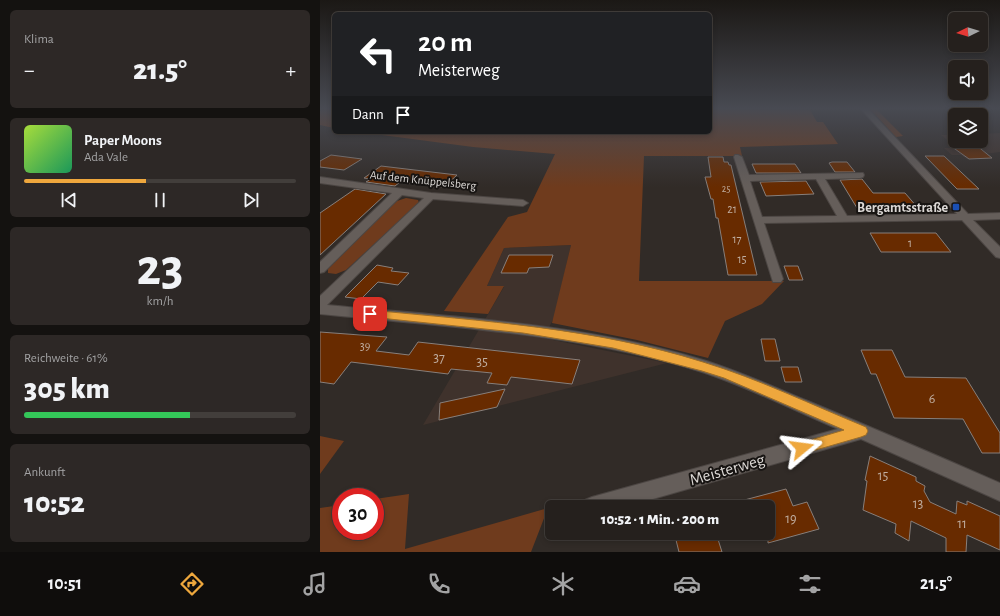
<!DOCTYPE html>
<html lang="de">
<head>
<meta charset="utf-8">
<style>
  :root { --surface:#25201d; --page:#2d2826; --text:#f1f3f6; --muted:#a3a3a4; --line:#423e3b; --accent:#eea73d }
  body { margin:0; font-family:"Alegreya Sans",sans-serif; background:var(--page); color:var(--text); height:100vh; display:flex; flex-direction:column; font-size:15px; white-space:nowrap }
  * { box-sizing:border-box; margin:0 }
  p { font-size:13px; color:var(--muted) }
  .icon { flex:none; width:22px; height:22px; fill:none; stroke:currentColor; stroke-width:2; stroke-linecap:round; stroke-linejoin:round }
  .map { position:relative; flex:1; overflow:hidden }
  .sheet { display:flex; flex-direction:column; gap:10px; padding:10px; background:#141210; width:320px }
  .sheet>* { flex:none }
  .guide { position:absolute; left:12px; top:12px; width:380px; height:122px; border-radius:6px; box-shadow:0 2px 6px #0003,0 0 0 1px var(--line); background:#202124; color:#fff; overflow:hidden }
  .needle { width:26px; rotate:265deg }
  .buttons { position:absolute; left:628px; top:12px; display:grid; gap:8px }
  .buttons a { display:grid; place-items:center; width:40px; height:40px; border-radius:6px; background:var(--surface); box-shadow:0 2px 6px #0003,0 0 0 1px var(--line); font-size:20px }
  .speed { position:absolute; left:12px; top:488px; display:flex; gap:8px; font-size:20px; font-weight:700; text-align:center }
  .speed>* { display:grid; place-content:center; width:52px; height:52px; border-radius:50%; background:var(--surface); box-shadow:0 2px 6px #0003,0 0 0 1px var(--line); line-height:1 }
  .speed .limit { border:6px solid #d22; background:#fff; color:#111 }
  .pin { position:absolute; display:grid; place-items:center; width:34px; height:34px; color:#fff; margin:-17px; border-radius:8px; box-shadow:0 2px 6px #0006 }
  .me { position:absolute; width:44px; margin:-22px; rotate:74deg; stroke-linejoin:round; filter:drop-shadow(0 0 3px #0008) }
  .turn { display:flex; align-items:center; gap:14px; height:84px; padding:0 20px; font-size:18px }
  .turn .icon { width:52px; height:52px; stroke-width:2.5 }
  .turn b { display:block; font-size:28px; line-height:34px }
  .then { display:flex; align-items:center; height:38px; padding:0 20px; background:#0003; gap:8px; font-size:15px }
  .big { font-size:30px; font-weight:800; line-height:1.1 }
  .sheet .widget { flex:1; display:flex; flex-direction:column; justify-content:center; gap:6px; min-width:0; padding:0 14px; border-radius:6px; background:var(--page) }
  .sheet .dial { align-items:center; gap:0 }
  .dial b { font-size:52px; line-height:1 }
  .song { display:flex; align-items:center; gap:12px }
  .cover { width:48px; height:48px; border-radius:6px; background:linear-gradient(135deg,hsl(80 70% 55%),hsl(150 70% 35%)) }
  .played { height:4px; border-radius:2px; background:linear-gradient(90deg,var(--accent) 45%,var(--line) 45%) }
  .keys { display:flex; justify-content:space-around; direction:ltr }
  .heat { display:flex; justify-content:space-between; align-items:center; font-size:22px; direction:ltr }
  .charge { height:6px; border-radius:3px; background:linear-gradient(90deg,#34c759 61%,var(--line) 0) }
  .trip { position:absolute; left:225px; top:500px; width:230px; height:40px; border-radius:6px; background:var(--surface); box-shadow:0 2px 6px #0003,0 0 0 1px var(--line); font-weight:800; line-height:40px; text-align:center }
  .tab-bar { display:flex; height:64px; justify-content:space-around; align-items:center; background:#0f0d0c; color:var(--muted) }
  .tab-bar .icon { width:28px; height:28px }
  .tab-bar .selected { color:var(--accent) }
  .tab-bar b { font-size:18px; color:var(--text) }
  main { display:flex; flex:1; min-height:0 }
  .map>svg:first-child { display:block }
</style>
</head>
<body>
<main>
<section class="sheet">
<div class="widget"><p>Klima</p>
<div class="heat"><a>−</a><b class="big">21.5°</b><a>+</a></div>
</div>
<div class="widget">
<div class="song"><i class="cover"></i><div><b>Paper Moons</b><p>Ada Vale</p></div></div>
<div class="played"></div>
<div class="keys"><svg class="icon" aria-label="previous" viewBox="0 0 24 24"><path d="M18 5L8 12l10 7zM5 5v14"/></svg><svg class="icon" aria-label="pause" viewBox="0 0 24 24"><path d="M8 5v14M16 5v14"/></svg><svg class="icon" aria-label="next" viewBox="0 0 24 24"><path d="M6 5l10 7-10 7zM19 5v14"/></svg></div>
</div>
<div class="widget dial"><b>23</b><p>km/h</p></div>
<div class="widget"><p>Reichweite · 61%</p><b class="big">305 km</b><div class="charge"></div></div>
<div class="widget"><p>Ankunft</p><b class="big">10:52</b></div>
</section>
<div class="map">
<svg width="680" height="552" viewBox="0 0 680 552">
  <rect width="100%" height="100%" fill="#312b27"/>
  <g fill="#3f322c">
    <polygon points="680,133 680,152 656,155 662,159 647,159 641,155 632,155 624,148 633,148 628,144 631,143 621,135 635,135 635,141 661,141 661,134"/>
    <polygon points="251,245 234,318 223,338 347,363 103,425 184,287 167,286 184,248"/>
  </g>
  <g fill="#6f3b1d">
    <polygon points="5,109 14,109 14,128 0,125 0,111"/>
    <polygon points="390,109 490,110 497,122 503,122 518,144 420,147 422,156 324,156 319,281 464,281 442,304 405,321 388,358 317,340 232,323 251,245 184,248 167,286 184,286 168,314 124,311 188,217 207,212 235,154 153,147 39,132 390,132"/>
    <polygon points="550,109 556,109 583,136 576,137"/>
    <polygon points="86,198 98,200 99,203 26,270 16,274 8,273 8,268 73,204 77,201"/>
    <polygon points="0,436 24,441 0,474"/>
    <polygon points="89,494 85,549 228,508 211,552 0,552 0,508 21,505 21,531 55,531 55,499"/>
  </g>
  <g fill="#682b00" stroke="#877f7b">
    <polygon points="629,141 651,141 672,158 649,159 628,144 632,144"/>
    <polygon points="11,155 42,159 24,170 0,167 0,161"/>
    <polygon points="605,156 624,156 659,189 637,189"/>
    <polygon points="388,157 403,157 404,162 408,162 409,165 411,165 437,275 408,275 398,218 396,218 393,199 391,199 385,177 391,177"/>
    <polygon points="512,162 527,162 535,172 515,172 509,163"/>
    <polygon points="432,164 475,164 481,173 436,173"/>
    <polygon points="61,166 120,173 137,175 124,187 80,182 75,186 46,182 51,179 44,178"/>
    <polygon points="542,179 553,193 585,193 598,208 537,208 520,180"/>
    <polygon points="486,181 494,194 446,196 440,182"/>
    <polygon points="35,189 66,194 0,255 0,213"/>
    <polygon points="550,233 616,233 631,252 561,252"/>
    <polygon points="189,255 233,255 229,267 209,268 207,273 181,273"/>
    <polygon points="57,265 73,268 71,271 89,273 78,285 58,282 41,299 25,297"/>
    <polygon points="464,266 478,266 483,280 469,280"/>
    <polygon points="0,332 67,337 56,351 89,355 98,342 260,360 252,384 191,377 187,385 167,383 172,373 131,369 128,374 31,362 14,384 0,382"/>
    <polygon points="441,339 455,339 460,361 445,361"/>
    <polygon points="541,350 572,350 585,377 646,378 680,433 680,453 662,453 643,419 574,418 556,374 551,374"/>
    <polygon points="461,367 478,367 482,382 465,382"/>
    <polygon points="185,389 177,407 119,420 120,403"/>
    <polygon points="550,456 596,477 596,481 605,486 604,491 610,502 636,514 637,501 647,505 647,501 680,516 680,550 647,535 646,552 626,552 626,538 591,521 589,541 575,533 576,524 543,510 547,481 545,480"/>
    <polygon points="466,489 473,506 487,502 499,529 448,543 448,507 413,507 413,503"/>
    <polygon points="381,533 396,533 402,552 359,552 356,540"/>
  </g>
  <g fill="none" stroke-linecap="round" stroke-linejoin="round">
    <defs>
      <g id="minor">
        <path d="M541,109H548L648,214L680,213V219L653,220L680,247V258L676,257L642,220L444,223L463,279L461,282H453L414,157L415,155H418L422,157L429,175L543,173L544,175L543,177L540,178L505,179L527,216L637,214ZM496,179L517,216L442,217L430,181Z"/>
        <path d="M0,177L111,193L203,200L208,203L203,206L113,199L7,305C133,317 262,323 383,360C419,371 454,387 488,401C553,428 616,455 680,483V501L541,439L305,507H262L265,500L272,497L518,429C473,410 428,387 382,372C258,333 128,327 0,314V296L104,198L82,195L4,272L0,273V262L72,193L0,183Z"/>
      </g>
    </defs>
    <use href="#minor" stroke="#4c4643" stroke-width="2"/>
    <use href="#minor" fill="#655e5a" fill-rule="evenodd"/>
  </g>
  <linearGradient id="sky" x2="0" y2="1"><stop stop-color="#1b1815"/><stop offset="0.58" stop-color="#484a52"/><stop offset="1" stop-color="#484a52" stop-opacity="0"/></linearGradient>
  <rect width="680" height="187" fill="url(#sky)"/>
  <path fill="#eea73d" stroke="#9b6d28" d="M50,310C162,321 276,328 383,362C439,379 492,405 546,427L548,431L546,435L541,437L482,454L477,453L475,448L477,444L524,430L404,378L382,371L293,348L203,333L50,317L46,316L45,314L46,311Z"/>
  <rect fill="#1a4fb4" stroke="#171412" stroke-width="1.5" x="632" y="203" width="8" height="8" rx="2"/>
  <g text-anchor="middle" stroke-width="4" stroke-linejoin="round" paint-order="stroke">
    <g font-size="10" fill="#c0aea0">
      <text x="406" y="192">25</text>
    </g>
    <g font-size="12" fill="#ddd9d6" stroke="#171412">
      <text transform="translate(103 180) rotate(6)" y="4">Auf dem Knüppelsberg</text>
    </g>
    <g font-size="12" fill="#c0aea0">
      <text x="412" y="213">21</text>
      <text x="417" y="243">17</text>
      <text x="590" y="247">1</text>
      <text x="422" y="263">15</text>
      <text x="45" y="350">39</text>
    </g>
    <g font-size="14" font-weight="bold" fill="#ddd9d6" stroke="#171412" text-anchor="end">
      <text x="628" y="212">Bergamtsstraße</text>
    </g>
    <g font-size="14" fill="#c0aea0">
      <text x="119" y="362">37</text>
      <text x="162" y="366">35</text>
      <text x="612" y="403">6</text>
      <text x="563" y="480">15</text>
      <text x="598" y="508">13</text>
      <text x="471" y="523">19</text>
      <text x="642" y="528">11</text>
    </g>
    <g font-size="17" fill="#ddd9d6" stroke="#171412">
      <text transform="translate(407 469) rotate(-16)" y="6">Meisterweg</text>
    </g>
  </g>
</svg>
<div class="buttons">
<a><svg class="needle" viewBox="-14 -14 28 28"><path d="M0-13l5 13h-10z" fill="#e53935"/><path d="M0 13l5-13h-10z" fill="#a3a3a4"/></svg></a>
<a><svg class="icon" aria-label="sound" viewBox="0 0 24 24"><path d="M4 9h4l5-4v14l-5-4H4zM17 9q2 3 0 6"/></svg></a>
<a><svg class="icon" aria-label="layers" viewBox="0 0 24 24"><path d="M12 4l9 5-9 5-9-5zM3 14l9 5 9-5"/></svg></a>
</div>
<div class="speed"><div class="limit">30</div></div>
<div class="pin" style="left:50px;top:314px;background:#d93025"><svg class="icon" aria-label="arrive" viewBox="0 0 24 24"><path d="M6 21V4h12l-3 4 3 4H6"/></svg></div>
<svg class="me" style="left:482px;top:448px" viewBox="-20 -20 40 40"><path d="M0-17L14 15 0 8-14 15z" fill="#eea73d" stroke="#fff" stroke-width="4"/></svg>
<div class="trip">10:52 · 1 Min. · 200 m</div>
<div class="guide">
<div class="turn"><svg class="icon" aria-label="left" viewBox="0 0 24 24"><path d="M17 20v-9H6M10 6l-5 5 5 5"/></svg><div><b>20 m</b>Meisterweg</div></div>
<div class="then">Dann<svg class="icon" aria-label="arrive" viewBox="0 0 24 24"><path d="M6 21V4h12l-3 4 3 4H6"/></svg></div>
</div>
</div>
</main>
<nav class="tab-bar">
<b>10:51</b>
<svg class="icon selected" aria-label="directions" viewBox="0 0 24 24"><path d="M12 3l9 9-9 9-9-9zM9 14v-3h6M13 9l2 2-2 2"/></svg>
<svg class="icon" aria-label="music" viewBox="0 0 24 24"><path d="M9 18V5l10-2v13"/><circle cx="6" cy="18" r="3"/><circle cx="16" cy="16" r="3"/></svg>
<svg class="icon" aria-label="phone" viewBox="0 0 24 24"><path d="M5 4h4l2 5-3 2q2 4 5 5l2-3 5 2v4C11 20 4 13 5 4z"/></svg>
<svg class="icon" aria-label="climate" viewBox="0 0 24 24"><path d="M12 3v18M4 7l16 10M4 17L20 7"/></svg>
<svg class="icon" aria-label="car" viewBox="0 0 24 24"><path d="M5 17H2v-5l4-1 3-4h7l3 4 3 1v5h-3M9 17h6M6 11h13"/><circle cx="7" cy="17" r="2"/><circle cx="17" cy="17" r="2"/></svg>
<svg class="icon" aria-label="filters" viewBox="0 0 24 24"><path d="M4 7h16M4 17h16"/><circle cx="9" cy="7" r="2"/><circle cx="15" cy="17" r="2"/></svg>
<b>21.5°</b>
</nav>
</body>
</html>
